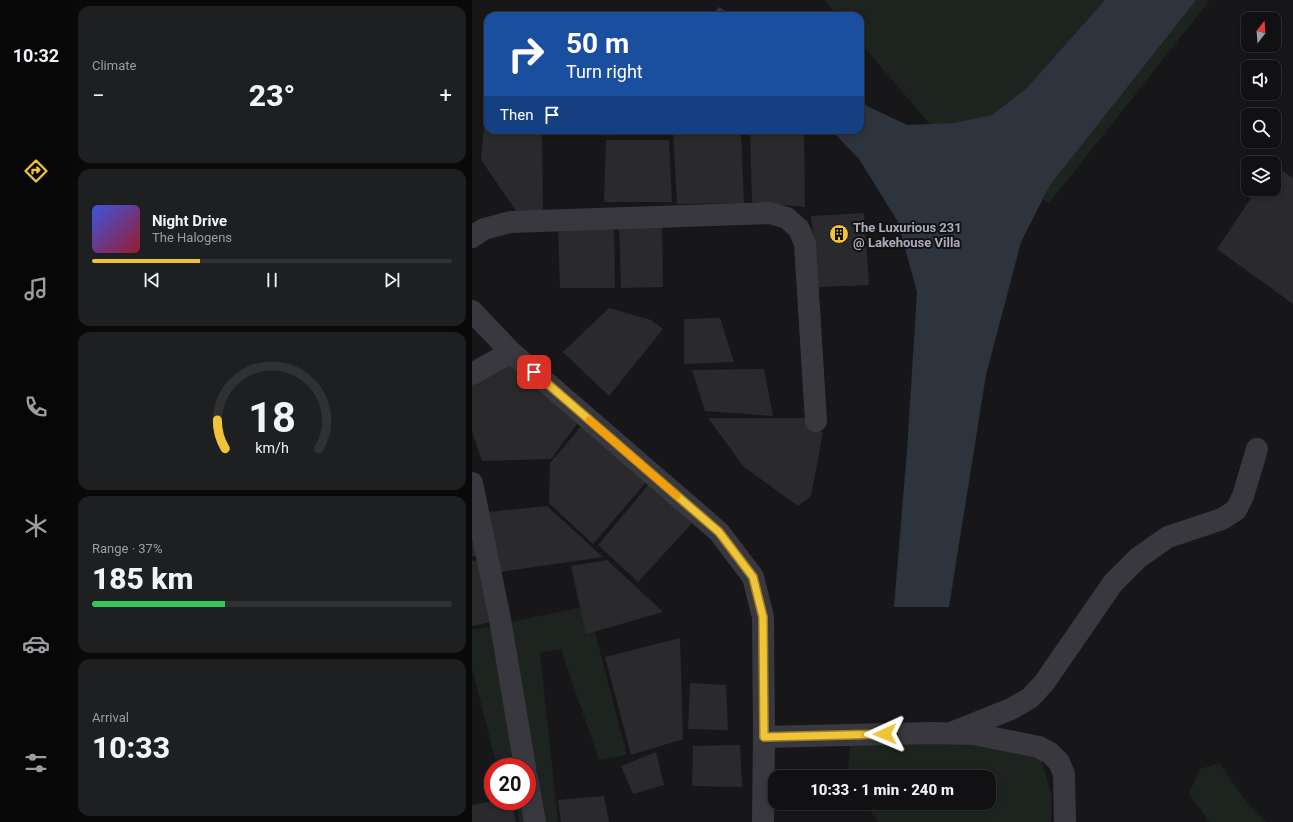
<!DOCTYPE html>
<html lang="en">
<head>
<meta charset="utf-8">
<style>
  :root { --surface:#111113; --page:#1e1f21; --text:#f1f3f6; --muted:#9c9da0; --line:#303133; --accent:#efc439 }
  body { margin:0; font-family:Roboto,sans-serif; background:var(--page); color:var(--text); height:100vh; display:flex; flex-direction:column; font-size:15px; white-space:nowrap }
  * { box-sizing:border-box; margin:0 }
  p { font-size:13px; color:var(--muted) }
  .icon { flex:none; width:22px; height:22px; fill:none; stroke:currentColor; stroke-width:2; stroke-linecap:round; stroke-linejoin:round }
  .map { position:relative; flex:1; overflow:hidden }
  .side { display:flex; flex-direction:column; gap:6px; padding:6px; background:#09090a; width:400px }
  .side>* { flex:none }
  .top-card { position:absolute; left:12px; top:12px; width:380px; height:122px; border-radius:12px; box-shadow:0 2px 6px #0003,0 0 0 1px var(--line); background:#1a4fa0; color:#fff; overflow:hidden }
  .needle { width:26px; rotate:17deg }
  .buttons { position:absolute; left:769px; top:12px; display:grid; gap:8px }
  .buttons a { display:grid; place-items:center; width:40px; height:40px; border-radius:8px; background:var(--surface); box-shadow:0 2px 6px #0003,0 0 0 1px var(--line); font-size:20px }
  .speed { position:absolute; left:12px; top:758px; display:flex; gap:8px; font-size:20px; font-weight:700; text-align:center }
  .speed>* { display:grid; place-content:center; width:52px; height:52px; border-radius:50%; background:var(--surface); box-shadow:0 2px 6px #0003,0 0 0 1px var(--line); line-height:1 }
  .speed .limit { border:6px solid #d22; background:#fff; color:#111 }
  .pin { position:absolute; display:grid; place-items:center; width:34px; height:34px; color:#fff; margin:-17px; border-radius:8px; box-shadow:0 2px 6px #0006 }
  .me { position:absolute; width:44px; margin:-22px; rotate:269deg; stroke-linejoin:round; filter:drop-shadow(0 0 3px #0008) }
  .turn { display:flex; align-items:center; gap:14px; height:84px; padding:0 16px; font-size:18px }
  .turn .icon { width:52px; height:52px; stroke-width:2.5 }
  .turn b { display:block; font-size:28px; line-height:34px }
  .then { display:flex; align-items:center; height:38px; padding:0 16px; background:#0003; gap:8px; font-size:15px }
  .big { font-size:30px; font-weight:800; line-height:1.1 }
  .side .card { flex:1; display:flex; flex-direction:column; justify-content:center; gap:6px; min-width:0; padding:0 14px; border-radius:12px; background:var(--page) }
  .side .dial { align-items:center; gap:0 }
  .dial svg { height:104px; overflow:visible; fill:none; stroke:var(--line); stroke-width:7; stroke-linecap:round; text-anchor:middle }
  .dial text { fill:var(--text); stroke:none }
  .song { display:flex; align-items:center; gap:12px }
  .cover { width:48px; height:48px; border-radius:6px; background:linear-gradient(135deg,hsl(230 70% 55%),hsl(350 70% 35%)) }
  .played { height:4px; border-radius:2px; background:linear-gradient(90deg,var(--accent) 30%,var(--line) 30%) }
  .keys { display:flex; justify-content:space-around; direction:ltr }
  .heat { display:flex; justify-content:space-between; align-items:center; font-size:22px; direction:ltr }
  .charge { height:6px; border-radius:3px; background:linear-gradient(90deg,#34c759 37%,var(--line) 0) }
  .trip { position:absolute; left:296px; top:770px; width:228px; height:40px; border-radius:12px; background:var(--surface); box-shadow:0 2px 6px #0003,0 0 0 1px var(--line); font-weight:800; line-height:40px; text-align:center }
  main { display:flex; flex:1; min-height:0 }
  .tabs { display:flex; flex-direction:column; width:72px; justify-content:space-around; align-items:center; background:#070708; color:var(--muted) }
  .tabs .icon { width:28px; height:28px }
  .tabs .on { color:var(--accent) }
  .tabs b { font-size:18px; color:var(--text) }
  .map>svg:first-child { display:block }
</style>
</head>
<body>
<main>
<nav class="tabs">
<b>10:32</b>
<svg class="icon on" aria-label="directions" viewBox="0 0 24 24"><path d="M12 3l9 9-9 9-9-9zM9 14v-3h6M13 9l2 2-2 2"/></svg>
<svg class="icon" aria-label="music" viewBox="0 0 24 24"><path d="M9 18V5l10-2v13"/><circle cx="6" cy="18" r="3"/><circle cx="16" cy="16" r="3"/></svg>
<svg class="icon" aria-label="phone" viewBox="0 0 24 24"><path d="M5 4h4l2 5-3 2q2 4 5 5l2-3 5 2v4C11 20 4 13 5 4z"/></svg>
<svg class="icon" aria-label="climate" viewBox="0 0 24 24"><path d="M12 3v18M4 7l16 10M4 17L20 7"/></svg>
<svg class="icon" aria-label="car" viewBox="0 0 24 24"><path d="M5 17H2v-5l4-1 3-4h7l3 4 3 1v5h-3M9 17h6M6 11h13"/><circle cx="7" cy="17" r="2"/><circle cx="17" cy="17" r="2"/></svg>
<svg class="icon" aria-label="filters" viewBox="0 0 24 24"><path d="M4 7h16M4 17h16"/><circle cx="9" cy="7" r="2"/><circle cx="15" cy="17" r="2"/></svg>
</nav>
<section class="side">
<div class="card"><p>Climate</p>
<div class="heat"><a>−</a><b class="big">23°</b><a>+</a></div>
</div>
<div class="card">
<div class="song"><i class="cover"></i><div><b>Night Drive</b><p>The Halogens</p></div></div>
<div class="played"></div>
<div class="keys"><svg class="icon" aria-label="previous" viewBox="0 0 24 24"><path d="M18 5L8 12l10 7zM5 5v14"/></svg><svg class="icon" aria-label="pause" viewBox="0 0 24 24"><path d="M8 5v14M16 5v14"/></svg><svg class="icon" aria-label="next" viewBox="0 0 24 24"><path d="M6 5l10 7-10 7zM19 5v14"/></svg></div>
</div>
<div class="card dial"><svg viewBox="0 0 100 80">
<path d="M14 69A42 42 0 1 1 86 69"/>
<path d="M14 69A42 42 0 0 1 8 47" stroke="#efc439"/>
<text x="50" y="56" font-size="32" font-weight="700">18</text>
<text x="50" y="72" font-size="11">km/h</text>
</svg></div>
<div class="card"><p>Range · 37%</p><b class="big">185 km</b><div class="charge"></div></div>
<div class="card"><p>Arrival</p><b class="big">10:33</b></div>
</section>
<div class="map">
<svg width="821" height="822" viewBox="0 0 821 822">
  <rect width="100%" height="100%" fill="#171719"/>
  <g fill="#1d241f">
    <polygon points="352,0 738,0 577,203 457,123 388,42 388,16 366,16"/>
    <polygon points="125,130 195,130 195,134 127,136"/>
    <polygon points="116,606 155,755 127,760 89,649 68,653 86,822 47,822 43,801 55,801 55,767 25,767 0,668 0,630"/>
    <polygon points="378,741 487,742 568,755 580,797 579,822 407,822 391,803 517,803 517,777 376,777"/>
    <polygon points="747,763 775,803 794,822 738,822 717,794 728,769"/>
  </g>
  <g fill="#2d343d">
    <polygon points="633,0 724,0 578,185 549,242 514,375 477,607 422,607 435,451 445,292 426,222 387,159 359,130 388,130 388,99 395,106 435,125 482,123 520,115 554,89"/>
    <polygon points="247,7 262,16 238,16"/>
  </g>
  <g fill="#2a2a2d">
    <polygon points="12,127 16,128 16,130 47,130 70,132 71,212 45,212 9,160"/>
    <polygon points="201,130 269,130 272,203 205,204"/>
    <polygon points="278,130 332,132 333,207 280,202"/>
    <polygon points="134,140 197,140 200,202 132,202"/>
    <polygon points="802,165 821,178 821,304 745,249 785,189 802,189"/>
    <polygon points="392,213 397,285 345,287 339,216"/>
    <polygon points="147,222 190,222 191,287 149,288"/>
    <polygon points="142,223 143,288 88,288 86,225"/>
    <polygon points="137,308 179,320 191,329 137,396 91,352"/>
    <polygon points="248,318 262,362 212,364 212,319"/>
    <polygon points="39,359 108,420 79,459 10,461 0,431 0,381"/>
    <polygon points="292,369 301,416 233,411 220,370"/>
    <polygon points="236,418 336,418 339,429 351,432 339,496 326,506 272,467"/>
    <polygon points="112,423 176,480 121,544 77,503 78,463"/>
    <polygon points="178,483 223,520 166,582 126,545"/>
    <polygon points="75,506 131,557 28,572 16,512"/>
    <polygon points="0,512 8,555 0,557"/>
    <polygon points="11,559 24,621 0,626 0,561"/>
    <polygon points="135,560 191,612 114,634 99,566"/>
    <polygon points="208,638 211,739 159,755 133,657"/>
    <polygon points="218,683 254,685 256,730 216,729"/>
    <polygon points="268,745 270,787 220,786 221,746"/>
    <polygon points="184,752 192,785 161,794 149,766"/>
    <polygon points="132,796 137,822 89,822 86,800"/>
    <polygon points="21,801 40,801 44,822 0,822 0,805"/>
  </g>
  <g fill="none" stroke-linecap="round" stroke-linejoin="round">
    <g stroke="#38383e" stroke-width="22">
      <polyline points="0,237 12,229 38,222 298,213 315,218 327,229 333,244 344,421"/>
      <polyline points="0,311 39,352 247,532 281,577 291,617 292,737 291,822"/>
      <polyline points="0,374 39,352"/>
      <polyline points="0,483 28,619 53,767"/>
      <polyline points="479,733 539,709 558,698 572,683 641,583 666,558 696,537 750,519 764,510 771,496 785,449"/>
      <polyline points="292,737 459,733 502,734 567,747 578,753 587,762 592,774 593,822"/>
      <polyline points="55,778 63,822"/>
    </g>
  </g>
  <g fill="none" stroke-linecap="round" stroke-linejoin="round">
    <defs>
      <polyline id="route" points="62,372 247,532 281,577 291,617 292,737 413,734"/>
    </defs>
    <use href="#route" stroke="#9b7f25" stroke-width="10"/>
    <use href="#route" stroke="#efc439" stroke-width="7"/>
    <polyline stroke="#f59e0b" stroke-width="7" points="117,420 205,496"/>
  </g>
  <defs>
    <symbol id="building-disc" viewBox="-11 -11 22 22"><circle r="9.5" fill="#efc439" stroke="#121214"/><path d="M-4-6H4V6H1V3H-1V6H-4ZM-2.5-4.3h1.7v1.8h-1.7ZM.8-4.3h1.7v1.8H.8ZM-2.5-1h1.7V.8h-1.7ZM.8-1h1.7V.8H.8Z" fill="#111"/></symbol>
  </defs>
  <g fill-rule="evenodd">
    <use href="#building-disc" x="356" y="223" width="22" height="22"/>
  </g>
  <g text-anchor="middle" stroke-width="4" stroke-linejoin="round" paint-order="stroke">
    <g font-size="13" font-weight="bold" fill="#a9adb9" stroke="#121214" text-anchor="start">
      <text x="381" y="232">The Luxurious 231<tspan x="381" dy="15">@ Lakehouse Villa</tspan></text>
    </g>
  </g>
</svg>
<div class="buttons">
<a><svg class="needle" viewBox="-14 -14 28 28"><path d="M0-13l5 13h-10z" fill="#e53935"/><path d="M0 13l5-13h-10z" fill="#9c9da0"/></svg></a>
<a><svg class="icon" aria-label="sound" viewBox="0 0 24 24"><path d="M4 9h4l5-4v14l-5-4H4zM17 9q2 3 0 6"/></svg></a>
<a><svg class="icon" aria-label="search" viewBox="0 0 24 24"><circle cx="10" cy="10" r="6"/><path d="M15 15l6 6"/></svg></a>
<a><svg class="icon" aria-label="layers" viewBox="0 0 24 24"><path d="M12 4l9 5-9 5-9-5zM3 14l9 5 9-5"/></svg></a>
</div>
<div class="speed"><div class="limit">20</div></div>
<div class="pin" style="left:62px;top:372px;background:#d93025"><svg class="icon" aria-label="arrive" viewBox="0 0 24 24"><path d="M6 21V4h12l-3 4 3 4H6"/></svg></div>
<svg class="me" style="left:413px;top:734px" viewBox="-20 -20 40 40"><path d="M0-17L14 15 0 8-14 15z" fill="#efc439" stroke="#fff" stroke-width="4"/></svg>
<div class="trip">10:33 · 1 min · 240 m</div>
<div class="top-card">
<div class="turn"><svg class="icon" aria-label="right" viewBox="0 0 24 24"><path d="M7 20v-9h11M14 6l5 5-5 5"/></svg><div><b>50 m</b>Turn right</div></div>
<div class="then">Then<svg class="icon" aria-label="arrive" viewBox="0 0 24 24"><path d="M6 21V4h12l-3 4 3 4H6"/></svg></div>
</div>
</div>
</main>
</body>
</html>
